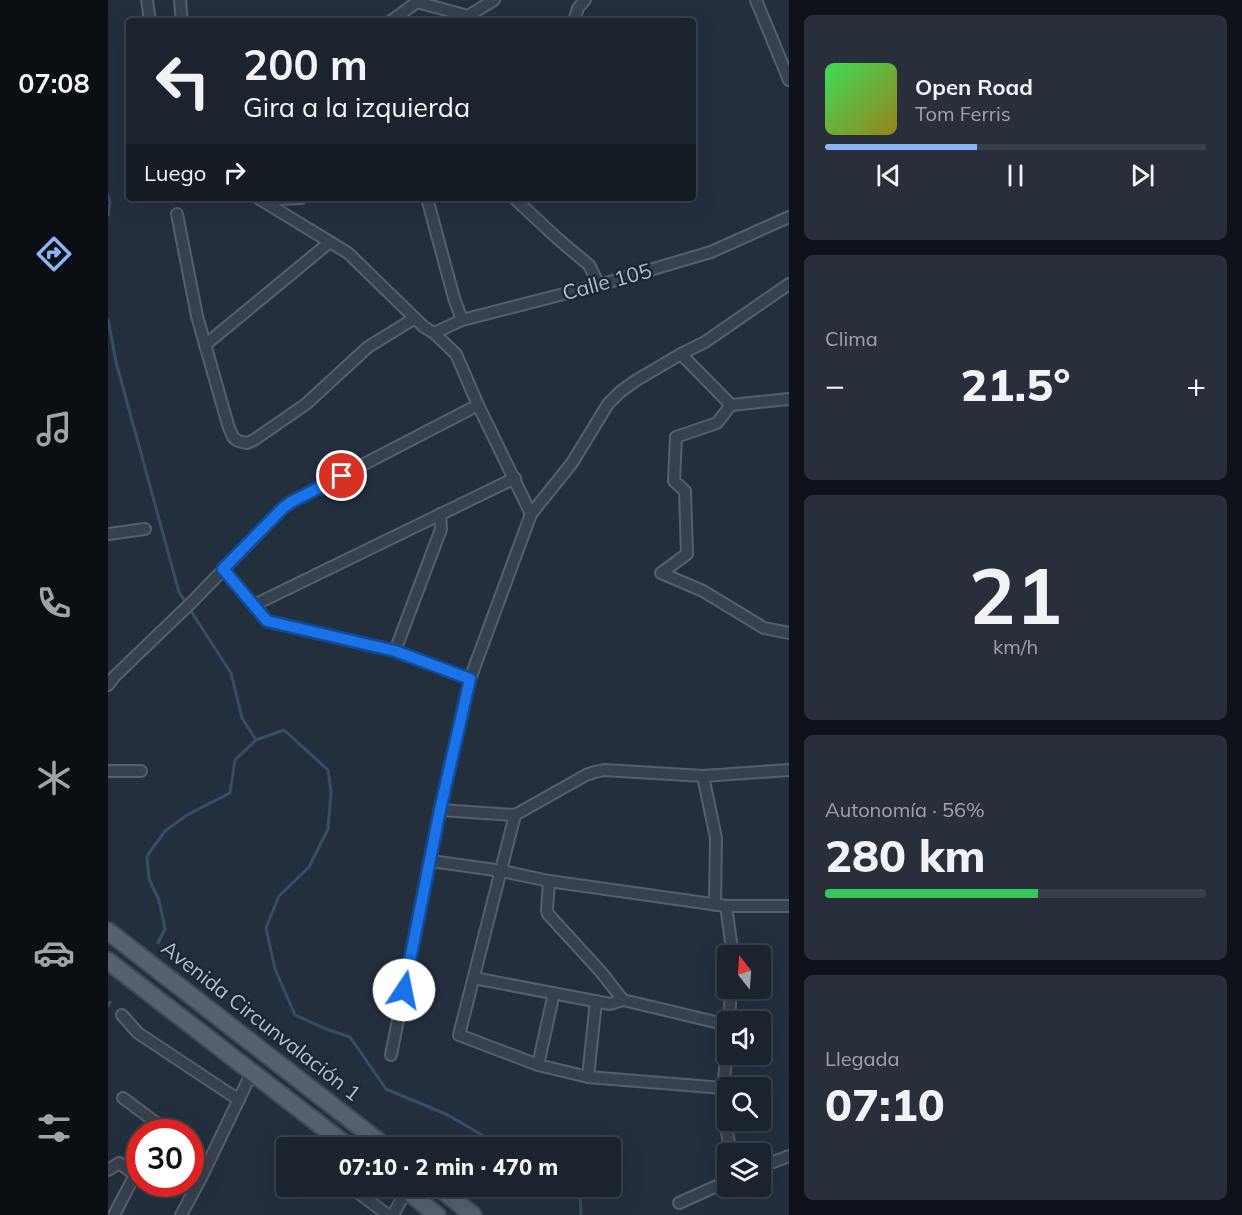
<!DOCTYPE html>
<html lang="es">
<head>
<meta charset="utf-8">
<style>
  :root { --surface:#1b232e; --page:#282f3a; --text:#f1f3f6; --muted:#a0a4aa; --line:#39404a; --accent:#8ab4f8 }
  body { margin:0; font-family:Mulish,sans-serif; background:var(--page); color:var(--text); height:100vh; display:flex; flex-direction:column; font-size:22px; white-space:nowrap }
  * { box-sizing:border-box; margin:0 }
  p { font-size:20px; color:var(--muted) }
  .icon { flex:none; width:33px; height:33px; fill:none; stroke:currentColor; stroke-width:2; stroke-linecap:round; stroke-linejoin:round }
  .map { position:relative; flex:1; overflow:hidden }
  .panel { display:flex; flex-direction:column; gap:15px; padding:15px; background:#0f1319; width:453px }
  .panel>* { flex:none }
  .top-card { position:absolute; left:18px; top:18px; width:570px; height:183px; border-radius:6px; box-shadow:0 6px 24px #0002,0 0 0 2px var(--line); background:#1b232e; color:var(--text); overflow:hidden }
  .needle { width:39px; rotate:343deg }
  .tools { position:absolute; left:609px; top:945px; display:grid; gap:12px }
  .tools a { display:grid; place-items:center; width:54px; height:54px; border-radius:6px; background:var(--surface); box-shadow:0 6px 24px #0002,0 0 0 2px var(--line); font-size:30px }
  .speed { position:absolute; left:18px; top:1119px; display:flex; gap:12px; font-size:30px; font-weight:700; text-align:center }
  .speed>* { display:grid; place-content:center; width:78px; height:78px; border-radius:50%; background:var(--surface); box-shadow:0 6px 24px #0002,0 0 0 2px var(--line); line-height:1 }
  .speed .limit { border:9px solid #d22; background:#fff; color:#111 }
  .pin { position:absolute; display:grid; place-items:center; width:51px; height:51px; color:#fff; margin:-26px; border:3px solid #fff; border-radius:50%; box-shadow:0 2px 6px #0007 }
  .me { position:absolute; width:66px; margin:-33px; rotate:11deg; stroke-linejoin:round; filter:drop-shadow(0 0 4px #0008) }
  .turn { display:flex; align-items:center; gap:21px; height:126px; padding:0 18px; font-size:27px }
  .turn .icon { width:78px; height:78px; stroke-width:2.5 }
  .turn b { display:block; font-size:42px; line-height:51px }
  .then { display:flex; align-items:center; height:57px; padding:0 18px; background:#0003; gap:12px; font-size:22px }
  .big { font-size:45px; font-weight:800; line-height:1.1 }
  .panel .tile { flex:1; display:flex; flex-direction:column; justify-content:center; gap:9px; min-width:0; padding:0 21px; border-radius:9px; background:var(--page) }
  .panel .dial { align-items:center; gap:0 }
  .dial b { font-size:78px; line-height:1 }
  .song { display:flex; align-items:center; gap:18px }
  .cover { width:72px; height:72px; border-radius:9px; background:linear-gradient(135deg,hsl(130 70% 55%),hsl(50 70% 35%)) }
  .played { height:6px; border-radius:3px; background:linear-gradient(90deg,var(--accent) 40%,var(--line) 40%) }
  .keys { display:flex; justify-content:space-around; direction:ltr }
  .heat { display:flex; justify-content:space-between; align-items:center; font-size:33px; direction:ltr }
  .charge { height:9px; border-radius:4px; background:linear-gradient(90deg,#34c759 56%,var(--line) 0) }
  .trip { position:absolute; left:168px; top:1137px; width:345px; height:60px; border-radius:6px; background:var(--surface); box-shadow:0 6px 24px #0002,0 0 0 2px var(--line); font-weight:800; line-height:60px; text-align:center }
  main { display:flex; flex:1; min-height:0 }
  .tabs { display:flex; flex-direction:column; width:108px; justify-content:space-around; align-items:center; background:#0b0e12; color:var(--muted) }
  .tabs .icon { width:42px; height:42px }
  .tabs .on { color:var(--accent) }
  .tabs b { font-size:27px; color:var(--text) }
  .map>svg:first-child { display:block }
</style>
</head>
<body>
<main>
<nav class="tabs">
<b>07:08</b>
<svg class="icon on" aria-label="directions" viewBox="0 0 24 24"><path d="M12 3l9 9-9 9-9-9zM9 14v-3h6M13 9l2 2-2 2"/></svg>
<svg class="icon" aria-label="music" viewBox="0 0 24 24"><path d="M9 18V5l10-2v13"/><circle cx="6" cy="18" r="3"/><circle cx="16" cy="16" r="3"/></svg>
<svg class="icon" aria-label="phone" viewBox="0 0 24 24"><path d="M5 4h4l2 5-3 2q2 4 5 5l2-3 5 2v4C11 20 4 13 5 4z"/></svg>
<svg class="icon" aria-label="climate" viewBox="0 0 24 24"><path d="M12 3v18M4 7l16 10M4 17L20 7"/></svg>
<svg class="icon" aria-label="car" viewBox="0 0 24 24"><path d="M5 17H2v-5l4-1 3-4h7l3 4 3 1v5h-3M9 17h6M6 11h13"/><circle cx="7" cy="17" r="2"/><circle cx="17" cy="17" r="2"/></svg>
<svg class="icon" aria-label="filters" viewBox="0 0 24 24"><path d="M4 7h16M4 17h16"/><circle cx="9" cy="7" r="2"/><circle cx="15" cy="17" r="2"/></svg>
</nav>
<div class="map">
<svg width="681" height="1215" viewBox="0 0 681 1215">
  <rect width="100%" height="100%" fill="#242f3e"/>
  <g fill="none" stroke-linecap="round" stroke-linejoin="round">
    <g stroke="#394c67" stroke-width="3">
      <polyline points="0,196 2,202 0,215"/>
      <polyline points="0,319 8,362 71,592 78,603"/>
      <polyline points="81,608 123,673 134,718 148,740 176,730 220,770 223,792 220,829 201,867 171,896 158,928 167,969 187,1015 218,1029 242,1037 278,1089 340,1115 396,1148"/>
      <polyline points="50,943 57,929 51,900 41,879 39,856 57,831 79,815 122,793 127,760 147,741"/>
      <polyline points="0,1006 2,1002"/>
      <polyline points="472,1186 473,1215"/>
    </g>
    <defs>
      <g id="street">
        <polyline points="39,0 42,21"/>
        <polyline points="72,0 74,21"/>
        <polyline points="648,0 681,80"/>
        <polyline points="309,2 360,16 386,0"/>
        <polyline points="283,21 309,2 309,0"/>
        <polyline points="466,21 470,8 477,0"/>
        <polyline points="150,198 240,253 316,327 326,333 354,320 491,285 603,252 681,217"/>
        <polyline points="319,198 346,298 354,320"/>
        <polyline points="406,198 450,239 481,265 491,285"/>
        <polyline points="153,200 193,198"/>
        <polyline points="69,214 89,316 120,425 125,437 130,441 139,443 146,440 198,404 260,347 307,318"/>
        <polyline points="326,333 348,354 370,405 423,514"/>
        <polyline points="97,345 222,242"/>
        <polyline points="573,354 623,405"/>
        <polyline points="681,399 623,405 609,423 568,437 566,481 577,491 579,554 553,573 595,591 656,628 681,633"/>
        <polyline points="0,534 37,529"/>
        <polyline points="115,569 159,621 287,651 362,679"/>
        <polyline points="146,605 407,478"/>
        <polyline points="287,651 333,529 332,514"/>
        <polyline points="0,685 7,676 84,602 174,509 183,502 370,405"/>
        <polyline points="0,771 33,771"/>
        <polyline points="595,776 608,838 607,905"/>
        <polyline points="332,810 407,815 478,775 487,772 496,770 595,776 681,770"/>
        <polyline points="407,815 351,1035 430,1065 480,1077 615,1088"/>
        <polyline points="323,861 394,871 441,881 618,906 681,906"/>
        <polyline points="441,881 439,910 440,914 493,972 515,1000 620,1025"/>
        <polyline points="618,906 625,956"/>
        <polyline points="366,978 502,1004 515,1000"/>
        <polyline points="14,1015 30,1033 131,1100"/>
        <polyline points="621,1022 623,988"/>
        <polyline points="620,1042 615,1088 618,1126 623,1154"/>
        <polyline points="283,1055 332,810 362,679 423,514 464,463 500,404 512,392 527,381 573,354 597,342 681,284"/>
        <polyline points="430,1065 446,993"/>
        <polyline points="480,1077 488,1001"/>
        <polyline points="15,1098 50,1124 51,1132"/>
        <polyline points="652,1167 681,1156"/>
        <polyline points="0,1170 11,1163 26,1174"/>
        <polyline points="241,1186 280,1215"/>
        <polyline points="571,1203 620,1181"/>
        <polyline points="6,1215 32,1165"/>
        <polyline points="73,1215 93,1178 144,1072"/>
        <polyline points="285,1215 298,1191"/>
      </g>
      <g id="primary">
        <polyline points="0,931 279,1148"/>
        <polyline points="0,961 242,1148"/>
        <polyline points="293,1186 329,1215"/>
        <polyline points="329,1186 365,1215"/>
      </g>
    </defs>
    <use href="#street" stroke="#565f6c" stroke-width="14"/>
    <use href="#primary" stroke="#414a57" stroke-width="20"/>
    <use href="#street" stroke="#38414e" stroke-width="10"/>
    <use href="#primary" stroke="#56606e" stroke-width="16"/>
  </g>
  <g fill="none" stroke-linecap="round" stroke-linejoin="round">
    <defs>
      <polyline id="route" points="234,476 183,502 174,509 115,569 159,621 287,651 362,679 332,810 296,990"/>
    </defs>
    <use href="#route" stroke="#114b97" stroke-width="15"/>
    <use href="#route" stroke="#1a73e8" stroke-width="10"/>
  </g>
  <g text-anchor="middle" stroke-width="5" stroke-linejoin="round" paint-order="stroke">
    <g font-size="21" fill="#b4bcc9" stroke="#1d2633">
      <text transform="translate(499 282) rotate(-15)" y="7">Calle 105</text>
      <text transform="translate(153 1021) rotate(38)" y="7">Avenida Circunvalación 1</text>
    </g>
  </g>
</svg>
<div class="tools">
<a><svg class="needle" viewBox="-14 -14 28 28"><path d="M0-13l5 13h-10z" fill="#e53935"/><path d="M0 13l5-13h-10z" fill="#a0a4aa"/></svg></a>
<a><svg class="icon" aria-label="sound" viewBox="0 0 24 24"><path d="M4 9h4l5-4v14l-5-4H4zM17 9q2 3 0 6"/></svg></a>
<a><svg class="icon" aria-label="search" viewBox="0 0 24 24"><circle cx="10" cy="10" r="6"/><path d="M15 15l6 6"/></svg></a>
<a><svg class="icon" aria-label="layers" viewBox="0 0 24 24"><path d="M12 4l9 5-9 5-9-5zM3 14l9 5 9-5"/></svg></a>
</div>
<div class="speed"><div class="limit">30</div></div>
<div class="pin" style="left:234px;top:476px;background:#d93025"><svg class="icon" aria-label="arrive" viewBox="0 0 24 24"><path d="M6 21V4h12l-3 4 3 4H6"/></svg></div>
<svg class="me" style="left:296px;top:990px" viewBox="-20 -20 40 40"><circle r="19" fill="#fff"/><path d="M0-13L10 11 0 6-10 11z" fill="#1a73e8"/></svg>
<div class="trip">07:10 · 2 min · 470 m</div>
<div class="top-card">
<div class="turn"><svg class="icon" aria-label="left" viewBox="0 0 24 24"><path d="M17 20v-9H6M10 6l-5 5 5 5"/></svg><div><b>200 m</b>Gira a la izquierda</div></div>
<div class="then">Luego<svg class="icon" aria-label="right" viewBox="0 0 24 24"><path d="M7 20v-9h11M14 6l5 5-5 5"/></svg></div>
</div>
</div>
<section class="panel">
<div class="tile">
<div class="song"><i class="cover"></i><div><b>Open Road</b><p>Tom Ferris</p></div></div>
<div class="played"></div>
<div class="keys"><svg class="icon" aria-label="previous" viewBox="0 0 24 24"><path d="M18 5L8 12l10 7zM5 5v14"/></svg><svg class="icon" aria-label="pause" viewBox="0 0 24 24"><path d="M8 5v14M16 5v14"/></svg><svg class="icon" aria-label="next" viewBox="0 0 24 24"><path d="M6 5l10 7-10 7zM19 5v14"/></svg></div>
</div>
<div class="tile"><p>Clima</p>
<div class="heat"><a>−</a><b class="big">21.5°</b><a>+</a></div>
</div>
<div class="tile dial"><b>21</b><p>km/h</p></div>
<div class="tile"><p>Autonomía · 56%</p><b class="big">280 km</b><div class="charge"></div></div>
<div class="tile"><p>Llegada</p><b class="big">07:10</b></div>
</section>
</main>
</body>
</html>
